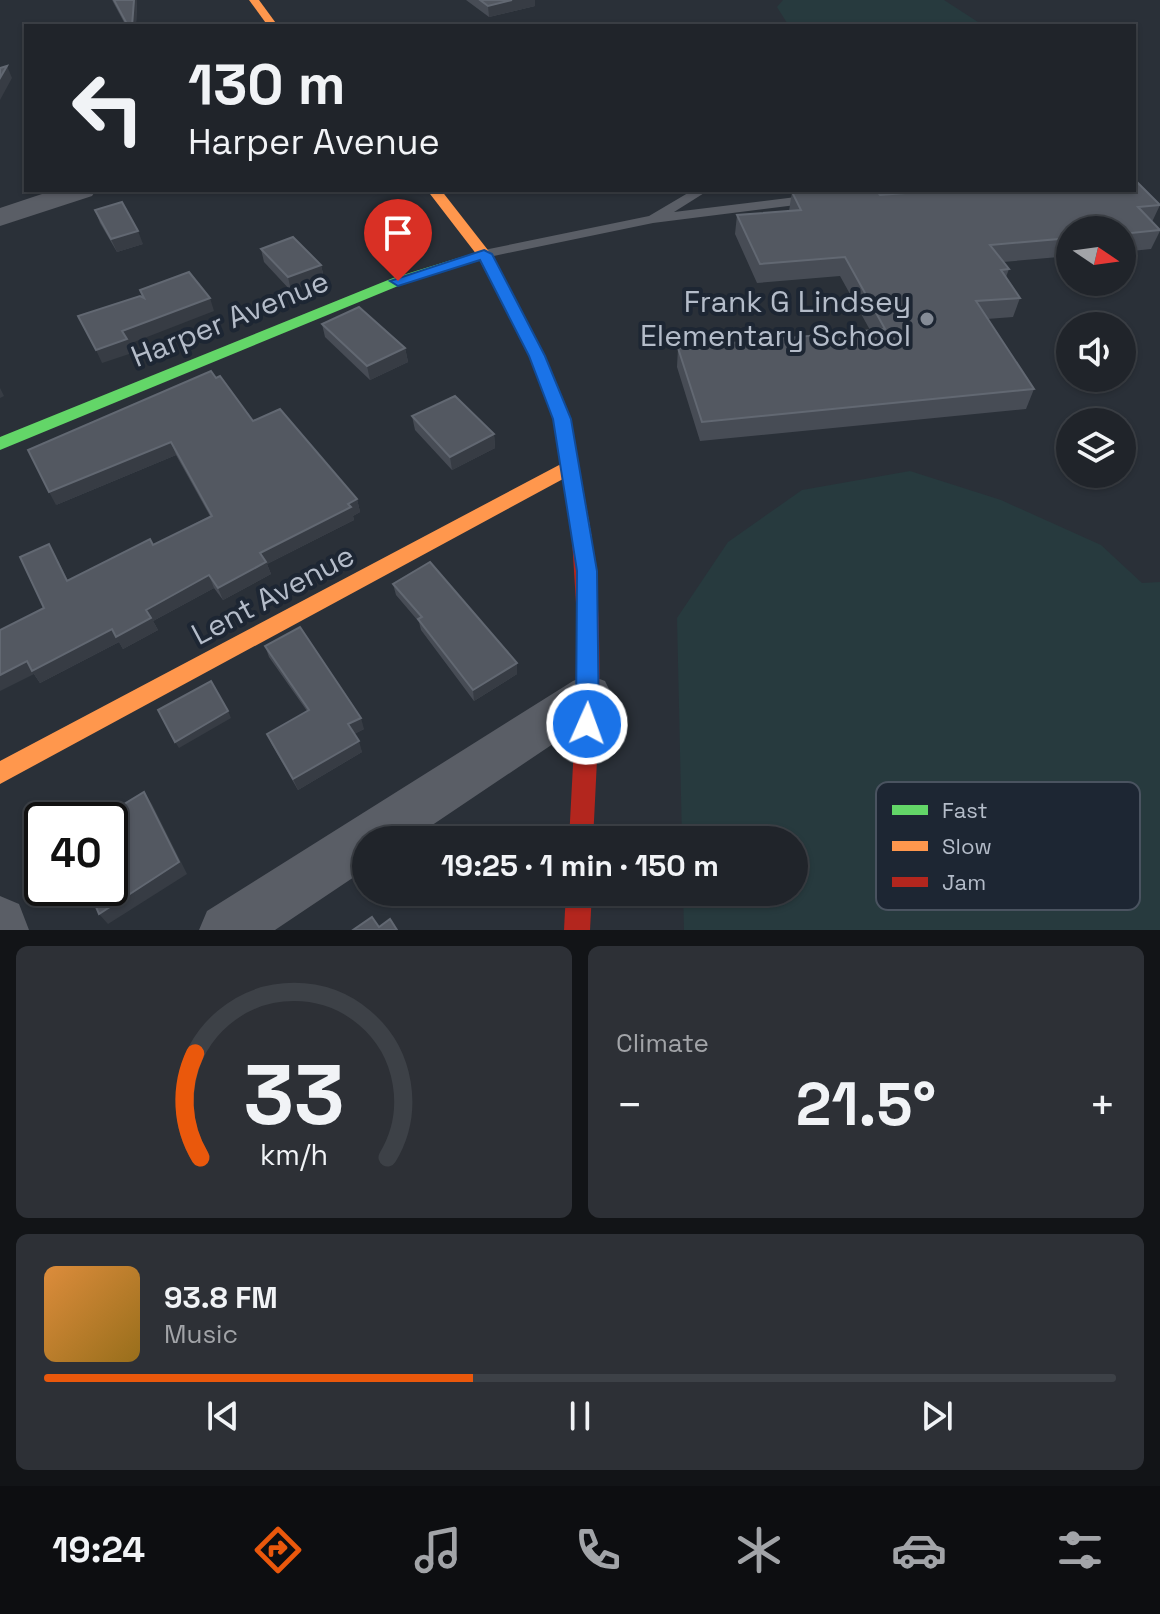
<!DOCTYPE html>
<html lang="en">
<head>
<meta charset="utf-8">
<style>
  :root { --surface:#20242a; --page:#2d3036; --text:#f1f3f6; --muted:#a2a4a8; --line:#3d4147; --accent:#ea580c }
  body { margin:0; font-family:"Space Grotesk",sans-serif; background:var(--page); color:var(--text); height:100vh; display:flex; flex-direction:column; font-size:30px; white-space:nowrap }
  * { box-sizing:border-box; margin:0 }
  p { font-size:26px; color:var(--muted) }
  .icon { flex:none; width:44px; height:44px; fill:none; stroke:currentColor; stroke-width:2; stroke-linecap:round; stroke-linejoin:round }
  .map { position:relative; height:930px; overflow:hidden }
  .sheet { display:flex; flex-direction:column; gap:16px; padding:16px; background:#121417; flex:1 }
  .sheet>* { flex:none }
  .hud { position:absolute; left:24px; top:24px; width:1112px; height:168px; border-radius:0px; box-shadow:0 2px 6px #0004,0 0 0 2px var(--line); background:#20242a; color:var(--text); overflow:hidden }
  .needle { width:52px; rotate:103deg }
  .fabs { position:absolute; left:1056px; top:216px; display:grid; gap:16px }
  .fabs a { display:grid; place-items:center; width:80px; height:80px; border-radius:50%; background:var(--surface); box-shadow:0 2px 6px #0004,0 0 0 2px var(--line); font-size:40px }
  .speed { position:absolute; left:24px; top:802px; display:flex; gap:16px; font-size:40px; font-weight:700; text-align:center }
  .speed>* { display:grid; place-content:center; width:104px; height:104px; border-radius:50%; background:var(--surface); box-shadow:0 2px 6px #0004,0 0 0 2px var(--line); line-height:1 }
  .speed .limit { border:4px solid #111; border-radius:12px; background:#fff; color:#111 }
  .pin { position:absolute; display:grid; place-items:center; width:68px; height:68px; color:#fff; margin:-82px -34px; border-radius:50% 50% 50% 0; rotate:-45deg; box-shadow:0 0 8px #0007 }
  .pin .icon { rotate:45deg }
  .me { position:absolute; width:88px; margin:-44px; rotate:2deg; stroke-linejoin:round; filter:drop-shadow(0 0 6px #0008) }
  .turn { display:flex; align-items:center; gap:28px; height:168px; padding:0 32px; font-size:36px }
  .turn .icon { width:104px; height:104px; stroke-width:2.5 }
  .turn b { display:block; font-size:56px; line-height:68px }
  .big { font-size:60px; font-weight:700; line-height:1.1 }
  .sheet .widget { flex:1; display:flex; flex-direction:column; justify-content:center; gap:12px; min-width:0; padding:0 28px; border-radius:12px; background:var(--page) }
  .sheet .dial { align-items:center; gap:0 }
  .dial svg { height:208px; overflow:visible; fill:none; stroke:var(--line); stroke-width:7; stroke-linecap:round; text-anchor:middle }
  .dial text { fill:var(--text); stroke:none }
  .song { display:flex; align-items:center; gap:24px }
  .cover { width:96px; height:96px; border-radius:12px; background:linear-gradient(135deg,hsl(30 70% 55%),hsl(40 70% 35%)) }
  .played { height:8px; border-radius:4px; background:linear-gradient(90deg,var(--accent) 40%,var(--line) 40%) }
  .keys { display:flex; justify-content:space-around; direction:ltr }
  .heat { display:flex; justify-content:space-between; align-items:center; font-size:44px; direction:ltr }
  .sheet .tiles { flex:1; display:grid; gap:16px; grid-template-columns:1fr 1fr }
  .widget:last-child { grid-column:span 2 }
  .trip { position:absolute; left:352px; top:826px; width:456px; height:80px; border-radius:40px; background:var(--surface); box-shadow:0 2px 6px #0004,0 0 0 2px var(--line); font-weight:700; line-height:80px; text-align:center }
  .tabs { display:flex; height:128px; justify-content:space-around; align-items:center; background:#0d0e11; color:var(--muted) }
  .tabs .icon { width:56px; height:56px }
  .tabs .on { color:var(--accent) }
  .tabs b { font-size:36px; color:var(--text) }
  .map>svg:first-child { display:block }
</style>
</head>
<body>
<div class="map">
<svg width="1160" height="930" viewBox="0 0 1160 930">
  <rect width="100%" height="100%" fill="#2a3038"/>
  <g fill="#273a3e">
    <polygon points="783,0 944,0 981,24 789,26 777,7"/>
    <polygon points="910,471 1001,500 1101,545 1142,583 1160,582 1160,930 684,930 683,892 794,892 794,840 682,840 677,618 728,542 802,490"/>
  </g>
  <g fill="none" stroke-linecap="round" stroke-linejoin="round">
    <g fill="#5a5e66" fill-rule="evenodd">
      <polygon points="693,190 709,190 674,212 812,195 819,199 812,203 653,223 484,258 477,254 484,250 649,216"/>
      <polygon points="873,190 942,190 935,194 858,199 851,195 858,191"/>
    </g>
    <g fill="#5a5e66" fill-rule="evenodd">
      <polygon points="54,190 96,190 92,196 0,226 0,208"/>
      <polygon points="589,675 605,681 612,695 605,709 410,840 366,840 366,869 275,930 199,930 207,911 573,681"/>
      <polygon points="0,896 19,904 29,930 0,930"/>
    </g>
    <polygon fill="#63d668" fill-rule="evenodd" points="484,250 491,254 489,257 403,284 0,450 0,437 393,278"/>
    <g fill="#ff974d" fill-rule="evenodd">
      <polygon points="249,0 259,0 278,26 268,26"/>
      <polygon points="427,190 441,190 491,254 545,356 571,419 592,539 589,544 575,544 572,539 563,479 0,784 0,761 561,464 553,419 529,356 477,255"/>
    </g>
    <g fill="#b3261e" fill-rule="evenodd">
      <path d="M582,532L589,534L592,539C605,639 598,739 593,840H569L579,652L572,539L575,534Z"/>
      <polygon points="566,892 592,892 590,930 564,930"/>
    </g>
  </g>
  <g fill="#474c55">
    <polygon points="112,0 137,0 136,26 126,26"/>
    <polygon points="466,0 535,0 535,6 489,17"/>
    <polygon points="792,192 1160,205 1152,222 1160,231 1151,249 1122,252 1122,230 1070,230 1070,256 1003,262 1009,269 1006,277 1020,298 1013,317 987,319 1034,389 1026,409 700,441 677,367 678,348 870,330 840,276 757,283 735,234 737,215 789,211"/>
    <polygon points="95,210 143,244 117,252 100,223"/>
    <polygon points="261,249 321,265 324,278 291,291 264,262"/>
    <polygon points="322,324 405,348 408,362 370,380 325,337"/>
    <polygon points="216,378 253,421 357,499 360,512 353,516 354,520 267,564 271,574 223,600 214,588 153,621 158,630 123,649 119,642 40,683 34,674 44,608 49,544 68,581 153,545 210,516 176,455 56,505"/>
    <polygon points="412,416 494,434 495,448 452,470 415,430"/>
    <polygon points="393,584 517,663 517,674 474,701 421,630 419,622 396,595"/>
    <polygon points="265,646 364,729 354,734 362,752 298,790 272,745 267,734 307,711 269,657"/>
  </g>
  <g fill="#373c44">
    <polygon points="134,0 137,0 136,26 132,26"/>
    <polygon points="512,0 535,0 535,6 489,17 488,6"/>
    <polygon points="7,66 12,78 0,100 0,78"/>
    <polygon points="138,231 143,244 117,252 111,239"/>
    <polygon points="321,265 324,278 291,291 288,277"/>
    <polygon points="210,298 214,311 129,344 132,353 102,363 96,350 122,331"/>
    <polygon points="405,348 408,362 370,380 367,366"/>
    <polygon points="0,388 4,396 0,398"/>
    <polygon points="494,434 495,448 452,470 450,457"/>
    <polygon points="171,442 176,455 56,505 49,492"/>
    <polygon points="357,499 360,512 353,516 354,520 267,564 271,574 223,600 218,588 260,553"/>
    <polygon points="49,544 56,556 74,594 67,581"/>
    <polygon points="209,575 214,588 153,621 158,630 123,649 116,637 146,610"/>
    <polygon points="112,629 119,642 40,683 34,674 0,691 0,675 27,661"/>
    <polygon points="517,663 517,674 474,701 473,690"/>
    <polygon points="228,711 231,718 179,748 175,742"/>
    <polygon points="361,718 364,729 352,735 348,724"/>
    <polygon points="359,741 362,752 298,790 293,779"/>
    <polygon points="144,792 152,804 187,874 108,924 99,914"/>
  </g>
  <g fill="#535861" stroke="#626872" stroke-width="2">
    <polygon points="114,0 134,0 132,26 128,26"/>
    <polygon points="480,0 512,0 488,6"/>
    <polygon points="7,66 0,78 0,68"/>
    <polygon points="1134,179 1160,205 1138,207 1160,230 1122,234 1122,230 1070,230 1070,238 990,245 1009,269 1001,270 1020,298 976,301 1034,389 702,422 678,348 885,329 845,257 760,264 737,215 801,210 792,192 817,190 876,190 880,195 945,190 1134,190"/>
    <polygon points="122,202 138,231 111,239 95,210"/>
    <polygon points="293,237 321,265 288,277 261,249"/>
    <polygon points="189,272 210,298 122,331 127,339 96,350 78,316 140,296 144,298 140,290"/>
    <polygon points="359,307 405,348 367,366 322,324"/>
    <polygon points="211,371 216,378 220,376 253,421 280,409 357,499 348,504 351,507 260,553 266,562 218,588 209,575 146,610 151,618 116,637 112,629 32,671 27,661 0,675 0,630 44,608 20,557 49,544 67,581 150,539 153,545 212,516 171,442 49,492 28,450"/>
    <polygon points="455,396 494,434 450,457 412,416"/>
    <polygon points="430,562 517,663 473,690 418,619 422,617 393,584"/>
    <polygon points="300,627 361,718 348,724 359,741 293,779 267,734 309,710 265,646"/>
    <polygon points="211,681 228,711 175,742 158,710"/>
    <polygon points="144,792 179,862 99,914 88,888 110,888 110,820 98,820"/>
    <polygon points="372,917 379,927 390,919 397,930 353,930"/>
  </g>
  <polygon fill="#1a73e8" stroke="#114b97" stroke-width="2" points="484,250 492,254 545,356 571,419 597,571 599,724 595,731 587,734 579,731 576,724 577,571 553,419 529,356 480,260 398,286 390,281"/>
  <circle fill="#848b96" stroke="#1d2633" stroke-width="3" cx="927" cy="319" r="8"/>
  <g text-anchor="middle" stroke-width="8" stroke-linejoin="round" paint-order="stroke">
    <g font-size="30" fill="#b4bcc9" stroke="#1d2633" text-anchor="end">
      <text x="911" y="312">Frank G Lindsey<tspan x="911" dy="34">Elementary School</tspan></text>
    </g>
    <g font-size="30" fill="#b4bcc9" stroke="#1d2633">
      <text transform="translate(230 319) rotate(-22)" y="10">Harper Avenue</text>
      <text transform="translate(273 595) rotate(-28)" y="10">Lent Avenue</text>
    </g>
  </g>
  <rect x="876" y="782" width="264" height="128" rx="12" fill="#1d2633" stroke="#4a5360" stroke-width="2"/>
  <rect x="892" y="805" width="36" height="10" fill="#63d668"/>
  <rect x="892" y="841" width="36" height="10" fill="#ff974d"/>
  <rect x="892" y="877" width="36" height="10" fill="#b3261e"/>
  <g font-size="22" fill="#b4bcc9">
    <text x="942" y="818">Fast</text>
    <text x="942" y="854">Slow</text>
    <text x="942" y="890">Jam</text>
  </g>
</svg>
<div class="fabs">
<a><svg class="needle" viewBox="-14 -14 28 28"><path d="M0-13l5 13h-10z" fill="#e53935"/><path d="M0 13l5-13h-10z" fill="#a2a4a8"/></svg></a>
<a><svg class="icon" aria-label="sound" viewBox="0 0 24 24"><path d="M4 9h4l5-4v14l-5-4H4zM17 9q2 3 0 6"/></svg></a>
<a><svg class="icon" aria-label="layers" viewBox="0 0 24 24"><path d="M12 4l9 5-9 5-9-5zM3 14l9 5 9-5"/></svg></a>
</div>
<div class="speed"><div class="limit">40</div></div>
<div class="pin" style="left:398px;top:281px;background:#d93025"><svg class="icon" aria-label="arrive" viewBox="0 0 24 24"><path d="M6 21V4h12l-3 4 3 4H6"/></svg></div>
<svg class="me" style="left:587px;top:724px" viewBox="-20 -20 40 40"><circle r="17" fill="#1a73e8" stroke="#fff" stroke-width="3"/><path d="M0-11L8 9 0 5-8 9z" fill="#fff"/></svg>
<div class="trip">19:25 · 1 min · 150 m</div>
<div class="hud">
<div class="turn"><svg class="icon" aria-label="left" viewBox="0 0 24 24"><path d="M17 20v-9H6M10 6l-5 5 5 5"/></svg><div><b>130 m</b>Harper Avenue</div></div>
</div>
</div>
<section class="sheet">
<div class="tiles">
<div class="widget dial"><svg viewBox="0 0 100 80">
<path d="M14 69A42 42 0 1 1 86 69"/>
<path d="M14 69A42 42 0 0 1 12 29" stroke="#ea580c"/>
<text x="50" y="56" font-size="32" font-weight="700">33</text>
<text x="50" y="72" font-size="11">km/h</text>
</svg></div>
<div class="widget"><p>Climate</p>
<div class="heat"><a>−</a><b class="big">21.5°</b><a>+</a></div>
</div>
<div class="widget">
<div class="song"><i class="cover"></i><div><b>93.8 FM</b><p>Music</p></div></div>
<div class="played"></div>
<div class="keys"><svg class="icon" aria-label="previous" viewBox="0 0 24 24"><path d="M18 5L8 12l10 7zM5 5v14"/></svg><svg class="icon" aria-label="pause" viewBox="0 0 24 24"><path d="M8 5v14M16 5v14"/></svg><svg class="icon" aria-label="next" viewBox="0 0 24 24"><path d="M6 5l10 7-10 7zM19 5v14"/></svg></div>
</div>
</div>
</section>
<nav class="tabs">
<b>19:24</b>
<svg class="icon on" aria-label="directions" viewBox="0 0 24 24"><path d="M12 3l9 9-9 9-9-9zM9 14v-3h6M13 9l2 2-2 2"/></svg>
<svg class="icon" aria-label="music" viewBox="0 0 24 24"><path d="M9 18V5l10-2v13"/><circle cx="6" cy="18" r="3"/><circle cx="16" cy="16" r="3"/></svg>
<svg class="icon" aria-label="phone" viewBox="0 0 24 24"><path d="M5 4h4l2 5-3 2q2 4 5 5l2-3 5 2v4C11 20 4 13 5 4z"/></svg>
<svg class="icon" aria-label="climate" viewBox="0 0 24 24"><path d="M12 3v18M4 7l16 10M4 17L20 7"/></svg>
<svg class="icon" aria-label="car" viewBox="0 0 24 24"><path d="M5 17H2v-5l4-1 3-4h7l3 4 3 1v5h-3M9 17h6M6 11h13"/><circle cx="7" cy="17" r="2"/><circle cx="17" cy="17" r="2"/></svg>
<svg class="icon" aria-label="filters" viewBox="0 0 24 24"><path d="M4 7h16M4 17h16"/><circle cx="9" cy="7" r="2"/><circle cx="15" cy="17" r="2"/></svg>
</nav>
</body>
</html>
